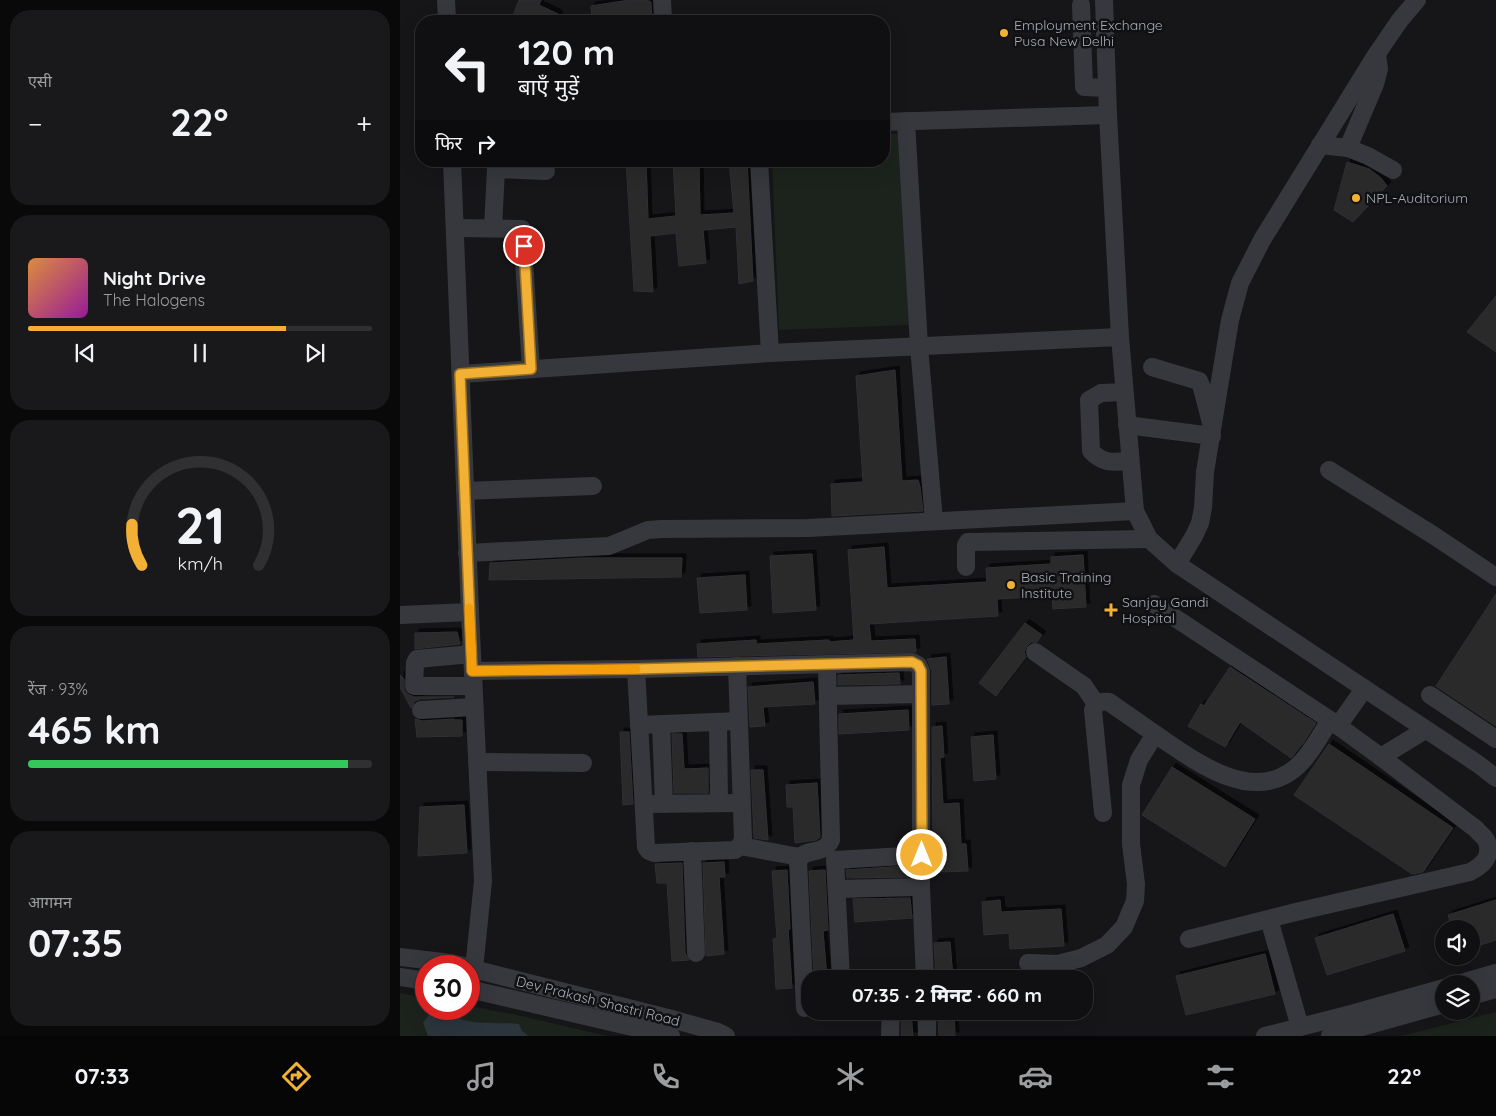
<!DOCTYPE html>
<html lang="hi">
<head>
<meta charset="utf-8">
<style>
  :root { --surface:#101012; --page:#19191b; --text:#f1f3f6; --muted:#9c9d9f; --line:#303032; --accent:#f2b134 }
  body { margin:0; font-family:Quicksand,"Noto Sans Devanagari",sans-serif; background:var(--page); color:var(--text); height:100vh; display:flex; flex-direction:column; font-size:19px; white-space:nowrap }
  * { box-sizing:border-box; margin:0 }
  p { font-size:16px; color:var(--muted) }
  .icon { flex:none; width:28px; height:28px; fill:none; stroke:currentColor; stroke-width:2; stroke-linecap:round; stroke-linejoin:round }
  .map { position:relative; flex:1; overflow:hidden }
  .side { display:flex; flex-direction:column; gap:10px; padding:10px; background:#09090a; width:400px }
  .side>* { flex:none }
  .hud { position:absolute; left:15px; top:15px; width:475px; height:152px; border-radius:20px; box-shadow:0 5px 20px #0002,0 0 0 1px var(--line); background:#101012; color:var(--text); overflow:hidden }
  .controls { position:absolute; left:1035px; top:920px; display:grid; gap:10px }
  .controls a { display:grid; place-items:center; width:45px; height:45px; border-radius:50%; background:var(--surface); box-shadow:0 5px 20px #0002,0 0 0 1px var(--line); font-size:25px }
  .speed { position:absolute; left:15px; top:955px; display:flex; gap:10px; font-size:25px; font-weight:700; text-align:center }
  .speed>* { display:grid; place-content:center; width:65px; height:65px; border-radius:50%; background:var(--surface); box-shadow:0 5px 20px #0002,0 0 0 1px var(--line); line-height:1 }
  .speed .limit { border:8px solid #d22; background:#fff; color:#111 }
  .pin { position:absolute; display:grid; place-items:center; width:42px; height:42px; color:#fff; margin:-21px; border:2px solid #fff; border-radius:50%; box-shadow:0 1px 5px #0007 }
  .me { position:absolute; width:55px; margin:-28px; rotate:0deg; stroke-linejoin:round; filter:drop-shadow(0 0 4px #0008) }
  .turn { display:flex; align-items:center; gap:18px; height:105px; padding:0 20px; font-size:22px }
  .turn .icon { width:65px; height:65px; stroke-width:2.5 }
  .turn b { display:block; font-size:35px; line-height:42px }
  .then { display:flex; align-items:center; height:48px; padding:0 20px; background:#0003; gap:10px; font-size:19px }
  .big { font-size:38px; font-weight:800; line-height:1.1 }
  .side .card { flex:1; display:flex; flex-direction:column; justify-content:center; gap:8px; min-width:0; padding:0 18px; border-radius:20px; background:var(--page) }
  .side .dial { align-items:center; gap:0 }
  .dial svg { height:130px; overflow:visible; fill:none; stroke:var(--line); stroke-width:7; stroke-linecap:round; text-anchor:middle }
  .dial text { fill:var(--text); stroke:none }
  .song { display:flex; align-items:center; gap:15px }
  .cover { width:60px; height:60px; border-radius:8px; background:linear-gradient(135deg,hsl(30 70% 55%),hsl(300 70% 35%)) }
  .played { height:5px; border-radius:2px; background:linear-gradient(90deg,var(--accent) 75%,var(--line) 75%) }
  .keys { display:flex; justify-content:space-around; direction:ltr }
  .heat { display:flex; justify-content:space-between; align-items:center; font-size:28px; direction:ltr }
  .charge { height:8px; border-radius:4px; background:linear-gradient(90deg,#34c759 93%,var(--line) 0) }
  .trip { position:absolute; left:401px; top:970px; width:292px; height:50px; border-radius:20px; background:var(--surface); box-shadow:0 5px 20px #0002,0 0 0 1px var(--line); font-weight:800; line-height:50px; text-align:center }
  .tab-bar { display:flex; height:80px; justify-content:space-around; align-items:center; background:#060607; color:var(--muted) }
  .tab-bar .icon { width:35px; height:35px }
  .tab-bar .on { color:var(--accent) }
  .tab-bar b { font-size:22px; color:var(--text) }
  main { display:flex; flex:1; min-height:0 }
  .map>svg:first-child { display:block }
</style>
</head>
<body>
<main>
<section class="side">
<div class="card"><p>एसी</p>
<div class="heat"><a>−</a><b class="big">22°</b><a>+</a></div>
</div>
<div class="card">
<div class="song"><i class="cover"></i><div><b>Night Drive</b><p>The Halogens</p></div></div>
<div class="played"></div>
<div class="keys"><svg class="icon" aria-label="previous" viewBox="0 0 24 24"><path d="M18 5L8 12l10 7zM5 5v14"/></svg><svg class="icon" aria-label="pause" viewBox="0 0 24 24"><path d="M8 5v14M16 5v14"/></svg><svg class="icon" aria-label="next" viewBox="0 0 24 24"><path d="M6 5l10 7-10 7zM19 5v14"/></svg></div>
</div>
<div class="card dial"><svg viewBox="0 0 100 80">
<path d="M14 69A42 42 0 1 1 86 69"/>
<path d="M14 69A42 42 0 0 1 8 44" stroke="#f2b134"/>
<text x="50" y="56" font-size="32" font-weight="700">21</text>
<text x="50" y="72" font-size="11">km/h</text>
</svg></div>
<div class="card"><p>रेंज · 93%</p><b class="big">465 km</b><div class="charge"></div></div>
<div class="card"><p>आगमन</p><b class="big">07:35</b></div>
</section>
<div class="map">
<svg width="1096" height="1036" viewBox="0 0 1096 1036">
  <defs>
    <filter id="shadow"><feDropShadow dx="4" dy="-4" stdDeviation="0" flood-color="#0009"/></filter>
  </defs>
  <rect width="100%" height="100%" fill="#161618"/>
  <g fill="#1c231d">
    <polygon points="484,134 500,134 509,325 379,330 372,161 484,161"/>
    <polygon points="0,993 26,998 26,1009 69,1009 69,1006 117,1015 207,1036 0,1036"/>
    <polygon points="1096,1012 1096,1036 1002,1036"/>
  </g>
  <path fill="#2c353c" d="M43,1010C48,1013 54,1017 60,1019C79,1025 99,1022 119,1024L122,1031L129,1036H28L23,1023L31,1012Z"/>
  <g fill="#29292c" stroke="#303034" filter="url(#shadow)">
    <polygon points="119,0 141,0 139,5 158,14 158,21 111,21"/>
    <polygon points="230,0 246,0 251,2 252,21 192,21 191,6"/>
    <polygon points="226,161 246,161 248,219 276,216 273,161 299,161 300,215 334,213 329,161 347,161 353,281 339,284 336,227 303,230 306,263 279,266 276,233 250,236 253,292 234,291"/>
    <polygon points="947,162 969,169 981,178 987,186 953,222 934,210"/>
    <polygon points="1096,296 1096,352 1067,332"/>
    <polygon points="495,370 502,481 518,480 520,487 523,511 432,516 431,484 463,482 456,376"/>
    <polygon points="484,547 487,588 587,582 586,568 651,564 651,557 683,555 686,607 653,609 652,596 597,599 598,616 469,624 471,641 515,639 516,652 298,657 297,644 356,640 356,644 429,640 429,642 454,640 448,550"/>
    <polygon points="412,554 416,610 373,613 370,556"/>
    <polygon points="183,558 282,558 281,577 89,580 90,563"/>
    <polygon points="345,575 347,610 300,613 297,578"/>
    <polygon points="1096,594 1096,726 1036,686"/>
    <polygon points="625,623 642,635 637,642 631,642 627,646 624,652 626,657 596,696 579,683"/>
    <polygon points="57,632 60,644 15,649 15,633"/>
    <polygon points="546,657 549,704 532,705 532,671 527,659"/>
    <polygon points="830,667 916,723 904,742 891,758 840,722 825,747 788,726 801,704 804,706"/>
    <polygon points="499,673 500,684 438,685 438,675"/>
    <polygon points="0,675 4,679 4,691 9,695 14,697 54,697 20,699 15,701 11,708 0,687"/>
    <polygon points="413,682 415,704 363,707 365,726 350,727 348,687"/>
    <polygon points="508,710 509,730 439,734 439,714"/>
    <polygon points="15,719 22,721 54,719 54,720 62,720 62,736 17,737"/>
    <polygon points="542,726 544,757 540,758 543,804 559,803 561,844 566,844 568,871 538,872 536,843 533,843 532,727"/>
    <polygon points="220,732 229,732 233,804 223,805"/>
    <polygon points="272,734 282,734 284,769 308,768 308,793 274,793"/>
    <polygon points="593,735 596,779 574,781 571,737"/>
    <polygon points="929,744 1053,828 1023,872 1012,874 894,795"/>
    <polygon points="772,767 855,819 825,867 742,815"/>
    <polygon points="351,770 363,770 368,840 354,838"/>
    <polygon points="417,783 420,837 416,840 395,843 393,807 387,807 386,785"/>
    <polygon points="64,805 67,853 18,856 20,807"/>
    <polygon points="324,862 325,877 319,877 324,954 306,956 303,863"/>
    <polygon points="282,863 285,953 289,960 272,961 267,883 257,883 255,864"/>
    <polygon points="508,866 508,877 447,878 446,870"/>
    <polygon points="387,870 390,929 388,929 392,988 376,989 373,939 377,938 372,871"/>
    <polygon points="425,870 428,930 423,931 427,979 414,979 409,871"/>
    <polygon points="510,898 512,918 455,922 453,899"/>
    <polygon points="600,900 601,912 661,909 664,946 610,949 609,933 584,935 582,902"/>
    <polygon points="1096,900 1096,940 1071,948 1071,929 1053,929 1048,915"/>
    <polygon points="993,914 1005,951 927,975 915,938"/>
    <polygon points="550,942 553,979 536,979 534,943"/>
    <polygon points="865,954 875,994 786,1015 776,976"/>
    <polygon points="554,1012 555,1036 539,1036 538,1013"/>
    <polygon points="502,1014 511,1014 513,1036 501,1036"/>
  </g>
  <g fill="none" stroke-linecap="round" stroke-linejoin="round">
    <g stroke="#37383d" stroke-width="18">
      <polyline points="46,0 47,21"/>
      <polyline points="262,0 263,21"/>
      <polyline points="704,0 708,115 720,337 735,511 749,539 777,564 1078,764 1096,778"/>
      <polyline points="681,5 684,87 707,88"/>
      <polyline points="506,121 519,346 534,521"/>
      <polyline points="484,122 708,115"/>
      <polyline points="920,145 948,148 968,156 993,170"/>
      <polyline points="948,148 975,84 979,69 977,54"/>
      <polyline points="52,161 70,612 83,881 74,969"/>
      <polyline points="359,161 370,353"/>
      <polyline points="55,228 122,229 131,369"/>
      <polyline points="93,228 96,169 146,171"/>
      <polyline points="752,367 799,381 802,388 811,423"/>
      <polyline points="61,374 370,353 720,337"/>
      <path d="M724,392L701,393L689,400L691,451C703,464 713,462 730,461"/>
      <polyline points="727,425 812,436"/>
      <polyline points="929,470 1033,535 1096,577"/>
      <polyline points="65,491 193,486"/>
      <polyline points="67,553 209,546 248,530 262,529 408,528 735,511"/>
      <polyline points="777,564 794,536 800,523 803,508 805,472 830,320 840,283 862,240 976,55 1000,20 1017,0"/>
      <polyline points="566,567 566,545 568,542 749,539"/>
      <polyline points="754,604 930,720 981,757 1025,730"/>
      <polyline points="0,615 70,612"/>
      <polyline points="635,652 684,686 696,704"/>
      <polyline points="72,654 17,659 15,663 14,686 73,686"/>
      <polyline points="337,666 343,839 340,846"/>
      <polyline points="236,669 246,847 249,851 254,853 335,850 340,846 400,857"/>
      <polyline points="73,671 236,669 512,662 518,665 521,671 521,887 525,979"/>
      <polyline points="1030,695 1096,739"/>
      <polyline points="428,696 521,694"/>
      <polyline points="21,710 74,707"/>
      <polyline points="318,722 319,803"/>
      <polyline points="261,724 264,804"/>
      <polyline points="239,725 339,721"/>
      <polyline points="938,726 964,689"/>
      <polyline points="77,762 183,763"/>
      <polyline points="244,804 341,803"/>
      <path d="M703,813L693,710C697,702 700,701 709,702L755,734"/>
      <polyline points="292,851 296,953"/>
      <polyline points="437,889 521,887"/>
      <polyline points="869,919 900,1027"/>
      <path d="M789,939L900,911L1070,872C1082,866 1092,857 1087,842C1086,838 1079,833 1076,829L981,757"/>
      <polyline points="0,957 51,963 63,966"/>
      <path d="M628,963L658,964L681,958L707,945L724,927L735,901L736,884L731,844V785L739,760L755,734C791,758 846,802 890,772C907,761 919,737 930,720"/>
      <polyline points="69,968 268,1018 318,1032 326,1036"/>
      <polyline points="0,977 26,981"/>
      <polyline points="441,979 435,860 522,855"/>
      <polyline points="1058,984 1096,973"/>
      <polyline points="69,989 271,1036"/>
      <polyline points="1071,996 1096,989"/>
      <path d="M405,1008L398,861C405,846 423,857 431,840L427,664"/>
      <polyline points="527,1011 527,1036"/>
      <polyline points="490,1036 491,1011"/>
      <polyline points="865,1036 951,1014 1044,988"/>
      <polyline points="930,1036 1044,1004"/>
    </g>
  </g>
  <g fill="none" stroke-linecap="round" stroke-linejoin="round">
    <defs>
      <polyline id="route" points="124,246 131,369 60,374 72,671 236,669 512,662 518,665 521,671 522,855"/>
    </defs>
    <use href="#route" stroke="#9d7322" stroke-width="12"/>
    <use href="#route" stroke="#f2b134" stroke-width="9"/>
    <polyline stroke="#f59e0b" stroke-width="9" points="69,608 72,671 236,669"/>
  </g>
  <g fill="#f2b134" stroke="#111113" stroke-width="2">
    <circle cx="604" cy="33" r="5"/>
    <circle cx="956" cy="198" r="5"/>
    <circle cx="611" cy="585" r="5"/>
    <path d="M708.5 602.5h5v5h5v5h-5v5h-5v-5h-5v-5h5z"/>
  </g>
  <g text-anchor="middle" stroke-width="5" stroke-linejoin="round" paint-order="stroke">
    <g font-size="14" fill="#a8adb8" stroke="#111113" text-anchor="start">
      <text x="614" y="30">Employment Exchange<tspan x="614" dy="16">Pusa New Delhi</tspan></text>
      <text x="966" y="203">NPL-Auditorium</text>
      <text x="621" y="582">Basic Training<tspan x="621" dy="16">Institute</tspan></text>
      <text x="722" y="607">Sanjay Gandi<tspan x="722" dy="16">Hospital</tspan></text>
    </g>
    <g font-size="14" fill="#a8adb8" stroke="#111113">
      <text transform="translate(198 1001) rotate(14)" y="5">Dev Prakash Shastri Road</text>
    </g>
  </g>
</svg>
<div class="controls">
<a><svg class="icon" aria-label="sound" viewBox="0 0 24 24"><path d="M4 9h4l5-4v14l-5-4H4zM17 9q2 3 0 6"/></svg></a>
<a><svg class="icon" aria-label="layers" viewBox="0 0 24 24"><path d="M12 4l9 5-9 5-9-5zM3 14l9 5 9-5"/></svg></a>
</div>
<div class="speed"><div class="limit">30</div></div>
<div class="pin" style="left:124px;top:246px;background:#d93025"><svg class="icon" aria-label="arrive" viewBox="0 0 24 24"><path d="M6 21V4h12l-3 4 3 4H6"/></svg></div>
<svg class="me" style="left:522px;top:855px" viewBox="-20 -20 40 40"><circle r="17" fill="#f2b134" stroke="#fff" stroke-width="3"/><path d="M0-11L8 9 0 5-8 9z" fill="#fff"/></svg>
<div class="trip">07:35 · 2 मिनट · 660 m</div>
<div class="hud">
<div class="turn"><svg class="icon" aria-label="left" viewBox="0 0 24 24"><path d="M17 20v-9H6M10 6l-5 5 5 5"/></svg><div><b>120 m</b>बाएँ मुड़ें</div></div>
<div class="then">फिर<svg class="icon" aria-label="right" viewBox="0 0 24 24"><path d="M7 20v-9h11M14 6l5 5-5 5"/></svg></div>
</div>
</div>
</main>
<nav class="tab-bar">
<b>07:33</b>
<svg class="icon on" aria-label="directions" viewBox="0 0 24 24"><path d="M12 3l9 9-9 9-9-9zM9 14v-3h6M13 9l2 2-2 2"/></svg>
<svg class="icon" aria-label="music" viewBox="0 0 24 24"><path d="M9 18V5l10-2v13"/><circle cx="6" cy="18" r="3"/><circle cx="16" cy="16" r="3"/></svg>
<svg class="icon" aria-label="phone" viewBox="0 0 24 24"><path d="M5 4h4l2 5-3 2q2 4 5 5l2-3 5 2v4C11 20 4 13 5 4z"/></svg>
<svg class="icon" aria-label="climate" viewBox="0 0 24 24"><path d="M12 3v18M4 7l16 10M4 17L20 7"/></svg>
<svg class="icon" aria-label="car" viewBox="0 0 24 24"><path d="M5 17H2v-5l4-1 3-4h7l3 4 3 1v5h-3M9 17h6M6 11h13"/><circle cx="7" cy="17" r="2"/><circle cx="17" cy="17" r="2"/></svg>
<svg class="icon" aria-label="filters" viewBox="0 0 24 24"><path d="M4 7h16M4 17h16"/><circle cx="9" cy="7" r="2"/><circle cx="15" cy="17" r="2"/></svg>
<b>22°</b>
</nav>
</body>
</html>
